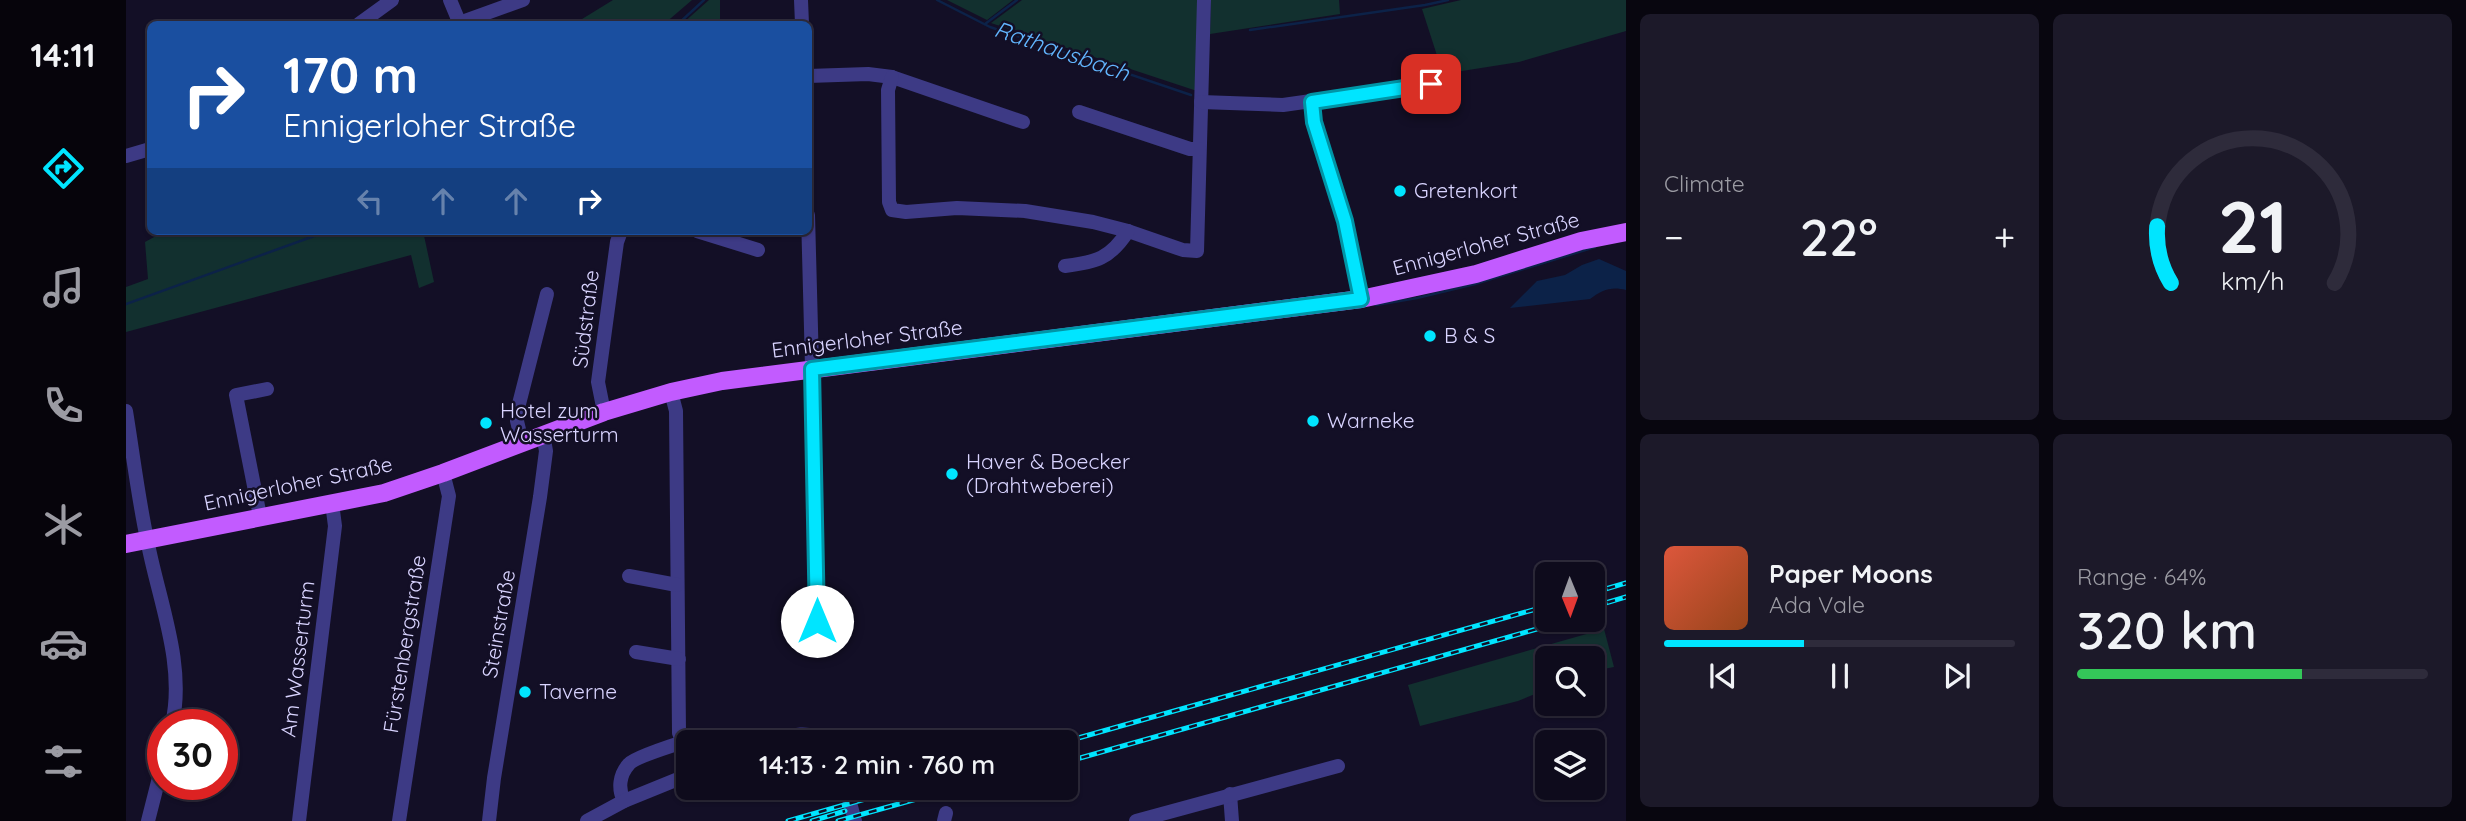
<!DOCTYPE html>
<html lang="en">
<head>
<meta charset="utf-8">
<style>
  :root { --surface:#0e0b1c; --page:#1c1929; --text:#f1f3f6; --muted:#9b9ba3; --line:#2e2b3b; --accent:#00e5ff }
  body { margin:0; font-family:Quicksand,sans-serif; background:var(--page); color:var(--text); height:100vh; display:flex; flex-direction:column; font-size:26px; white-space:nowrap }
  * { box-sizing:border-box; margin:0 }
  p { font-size:23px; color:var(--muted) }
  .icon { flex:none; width:38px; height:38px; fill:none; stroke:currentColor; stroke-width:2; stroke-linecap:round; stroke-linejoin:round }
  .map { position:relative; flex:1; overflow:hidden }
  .side { display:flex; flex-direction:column; gap:14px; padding:14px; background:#08060f; width:840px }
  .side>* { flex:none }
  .banner { position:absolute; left:21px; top:21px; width:665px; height:214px; border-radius:10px; box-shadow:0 2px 5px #0004,0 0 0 2px var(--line); background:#1a4fa0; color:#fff; overflow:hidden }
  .needle { width:46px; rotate:179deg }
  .controls { position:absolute; left:1409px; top:562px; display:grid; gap:14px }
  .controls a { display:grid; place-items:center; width:70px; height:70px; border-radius:10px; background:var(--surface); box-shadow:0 2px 5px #0004,0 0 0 2px var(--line); font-size:35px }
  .speed { position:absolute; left:21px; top:709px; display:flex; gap:14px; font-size:35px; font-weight:700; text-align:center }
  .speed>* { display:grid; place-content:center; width:91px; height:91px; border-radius:50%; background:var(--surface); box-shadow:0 2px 5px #0004,0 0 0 2px var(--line); line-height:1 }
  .speed .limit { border:10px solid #d22; background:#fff; color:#111 }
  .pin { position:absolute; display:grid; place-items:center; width:60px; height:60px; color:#fff; margin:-30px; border-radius:14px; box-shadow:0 4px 10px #0006 }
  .me { position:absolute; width:77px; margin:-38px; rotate:0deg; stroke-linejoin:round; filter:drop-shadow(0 0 5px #0008) }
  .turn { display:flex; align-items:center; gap:24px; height:147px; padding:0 21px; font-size:32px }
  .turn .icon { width:91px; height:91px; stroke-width:2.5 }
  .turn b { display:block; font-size:49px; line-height:60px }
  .lanes { display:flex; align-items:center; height:66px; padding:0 21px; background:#0003; justify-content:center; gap:35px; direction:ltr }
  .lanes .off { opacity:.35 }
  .big { font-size:52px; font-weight:600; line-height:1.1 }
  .side .card { flex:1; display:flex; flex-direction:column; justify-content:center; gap:10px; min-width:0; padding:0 24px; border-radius:10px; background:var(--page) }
  .side .dial { align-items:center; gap:0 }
  .dial svg { height:182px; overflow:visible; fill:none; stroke:var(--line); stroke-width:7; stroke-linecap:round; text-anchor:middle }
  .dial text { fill:var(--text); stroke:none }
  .song { display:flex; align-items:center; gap:21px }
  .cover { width:84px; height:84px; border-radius:10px; background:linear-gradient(135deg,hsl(10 70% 55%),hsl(20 70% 35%)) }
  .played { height:7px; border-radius:4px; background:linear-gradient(90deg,var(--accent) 40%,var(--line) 40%) }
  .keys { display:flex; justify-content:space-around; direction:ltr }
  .heat { display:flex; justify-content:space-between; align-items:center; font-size:38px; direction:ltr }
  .charge { height:10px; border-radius:5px; background:linear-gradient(90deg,#34c759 64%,var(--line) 0) }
  .side .tiles { flex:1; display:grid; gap:14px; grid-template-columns:repeat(2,1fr) }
  .trip { position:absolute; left:550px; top:730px; width:402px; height:70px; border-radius:10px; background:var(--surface); box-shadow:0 2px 5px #0004,0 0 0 2px var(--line); font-weight:600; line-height:70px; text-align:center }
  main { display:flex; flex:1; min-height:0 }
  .dock { display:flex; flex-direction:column; width:126px; justify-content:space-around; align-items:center; background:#06040b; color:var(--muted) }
  .dock .icon { width:49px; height:49px }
  .dock .active { color:var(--accent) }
  .dock b { font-size:32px; color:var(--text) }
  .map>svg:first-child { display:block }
</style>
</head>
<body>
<main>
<nav class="dock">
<b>14:11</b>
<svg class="icon active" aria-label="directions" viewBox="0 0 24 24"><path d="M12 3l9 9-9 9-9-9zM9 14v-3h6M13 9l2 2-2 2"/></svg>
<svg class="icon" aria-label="music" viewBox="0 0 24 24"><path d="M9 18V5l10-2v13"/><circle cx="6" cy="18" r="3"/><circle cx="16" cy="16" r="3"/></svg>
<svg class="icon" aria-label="phone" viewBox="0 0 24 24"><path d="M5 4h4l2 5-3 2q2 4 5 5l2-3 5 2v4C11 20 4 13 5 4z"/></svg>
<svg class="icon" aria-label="climate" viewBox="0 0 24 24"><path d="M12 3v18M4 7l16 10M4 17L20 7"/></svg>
<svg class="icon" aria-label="car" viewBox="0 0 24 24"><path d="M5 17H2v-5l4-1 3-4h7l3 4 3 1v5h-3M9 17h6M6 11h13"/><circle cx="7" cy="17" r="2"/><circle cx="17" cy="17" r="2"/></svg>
<svg class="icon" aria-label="filters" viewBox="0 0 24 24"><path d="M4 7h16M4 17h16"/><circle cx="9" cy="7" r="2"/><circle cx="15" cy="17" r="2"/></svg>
</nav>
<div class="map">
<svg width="1500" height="821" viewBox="0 0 1500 821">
  <rect width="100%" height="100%" fill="#130f26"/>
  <g fill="#12302f">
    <polygon points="487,0 566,0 538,24 448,24"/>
    <polygon points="583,0 594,0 594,24 556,24"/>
    <polygon points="821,0 887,0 861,20"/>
    <polygon points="896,0 1073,0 1071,91 865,23"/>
    <polygon points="1085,0 1213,0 1214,14 1084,34"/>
    <polygon points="1335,0 1500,0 1500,31 1393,62 1317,74 1296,9"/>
    <polygon points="39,231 297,231 308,282 293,288 285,255 0,332 0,287 22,279 19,242"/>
    <polygon points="1478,629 1488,667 1467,671 1466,658 1421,658 1421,689 1392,701 1294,726 1282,685"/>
  </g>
  <path fill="#0c2248" d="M1473,259L1500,271V290C1485,286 1476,290 1464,299L1384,308L1411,281L1439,275L1456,265Z"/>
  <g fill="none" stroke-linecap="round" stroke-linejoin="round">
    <g stroke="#0c2248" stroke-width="2.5">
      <polyline points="811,0 864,27 1065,95"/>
      <polyline points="552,24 578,0"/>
      <polyline points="859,24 891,0"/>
      <polyline points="1124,30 1299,5 1322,0"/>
      <polyline points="0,304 202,231"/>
      <polyline points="1250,305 1291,298 1349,284 1469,247"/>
    </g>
    <g stroke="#3d3a85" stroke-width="14">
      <polyline points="324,0 334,24"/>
      <polyline points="675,0 676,24"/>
      <polyline points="333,23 397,0"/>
      <polyline points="233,24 266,0"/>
      <polyline points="682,76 742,74 766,77 897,122"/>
      <polyline points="766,77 762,90 763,202 766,210 780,212 831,208 899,211 967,222 1002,231 1057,250 1071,251 1078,0"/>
      <polyline points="1075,102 1157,105 1305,84"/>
      <polyline points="1186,102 1188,122 1219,221 1235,299"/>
      <polyline points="953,112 1064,149 1073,149"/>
      <polyline points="0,156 24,149"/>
      <polyline points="682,215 691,556 691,642"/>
      <polyline points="571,231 632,250"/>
      <path d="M939,266C970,262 984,259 1002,231"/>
      <polyline points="545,392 550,411 553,733 557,743"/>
      <path d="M0,411C7,454 12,497 21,539C32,599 60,664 46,724"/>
      <polyline points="478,412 472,382 491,242 495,231"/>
      <polyline points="396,442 391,421 393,404 421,294"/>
      <polyline points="134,516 110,395 141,389"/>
      <polyline points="503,576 551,585"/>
      <polyline points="510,652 553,659"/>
      <path d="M646,742C667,734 682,730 702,742"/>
      <polyline points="720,788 729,821"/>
      <polyline points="1104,794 1106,821"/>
      <path d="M498,801C492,789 493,775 503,764C509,757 557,742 570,738"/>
      <polyline points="22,821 37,762"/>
      <polyline points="173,821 209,526 206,503"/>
      <polyline points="273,821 323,496 317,473"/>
      <polyline points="363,821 368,778 414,497 420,451 417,434"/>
      <polyline points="461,821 498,801 562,775"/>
      <polyline points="818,821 820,813"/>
      <polyline points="1010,821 1212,766"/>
    </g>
    <polyline stroke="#c25bff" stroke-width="18" points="0,544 258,493 317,473 478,412 545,392 596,381 1235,299 1350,274 1455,241 1500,232"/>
    <defs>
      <g id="rail">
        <polyline points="1466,593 1500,583"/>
        <polyline points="1466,607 1500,597"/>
        <polyline points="938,742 1421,606"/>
        <polyline points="940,762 1443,620"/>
        <polyline points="821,796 851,788"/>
        <polyline points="662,821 778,788"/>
        <polyline points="686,821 719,811"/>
        <polyline points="712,821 830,788"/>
      </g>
    </defs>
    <use href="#rail" stroke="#00e5ff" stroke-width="5"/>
    <use href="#rail" stroke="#130f26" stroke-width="2.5" stroke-dasharray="8" stroke-linecap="butt"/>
  </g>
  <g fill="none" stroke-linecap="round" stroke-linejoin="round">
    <defs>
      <polyline id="route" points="691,621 686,369 1235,299 1219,221 1188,122 1186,102 1305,84"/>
    </defs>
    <use href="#route" stroke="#0095a6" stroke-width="18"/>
    <use href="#route" stroke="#00e5ff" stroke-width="12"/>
  </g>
  <g fill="#00e5ff" stroke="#130f26" stroke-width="2.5">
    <circle cx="1274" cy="191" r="7"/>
    <circle cx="1304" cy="336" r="7"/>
    <circle cx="1187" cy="421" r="7"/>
    <circle cx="360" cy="423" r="7"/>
    <circle cx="826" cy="474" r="7"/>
    <circle cx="399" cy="692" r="7"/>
  </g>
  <g text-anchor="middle" stroke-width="5" stroke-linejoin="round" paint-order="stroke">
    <g font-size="21" fill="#d9d4ff" stroke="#130f26" text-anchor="start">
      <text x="1288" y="198">Gretenkort</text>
      <text x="1318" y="343">B &amp; S</text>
      <text x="374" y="418">Hotel zum<tspan x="374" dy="24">Wasserturm</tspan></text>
      <text x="1201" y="428">Warneke</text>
      <text x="840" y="469">Haver &amp; Boecker<tspan x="840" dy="24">(Drahtweberei)</tspan></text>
      <text x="413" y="699">Taverne</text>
    </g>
    <g font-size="21" fill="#d9d4ff" stroke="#130f26">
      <text transform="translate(1360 244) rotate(-15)" y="7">Ennigerloher Straße</text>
      <text transform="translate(460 319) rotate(-83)" y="7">Südstraße</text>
      <text transform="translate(741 339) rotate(-7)" y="7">Ennigerloher Straße</text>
      <text transform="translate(172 484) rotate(-12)" y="7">Ennigerloher Straße</text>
      <text transform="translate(373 624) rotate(-80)" y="7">Steinstraße</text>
      <text transform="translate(279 644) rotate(-81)" y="7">Fürstenbergstraße</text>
      <text transform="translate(172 659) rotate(-83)" y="7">Am Wasserturm</text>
    </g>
    <g font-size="23" font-style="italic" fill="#62b6ff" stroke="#130f26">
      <text transform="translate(936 51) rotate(19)" y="8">Rathausbach</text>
    </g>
  </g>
</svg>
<div class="controls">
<a><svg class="needle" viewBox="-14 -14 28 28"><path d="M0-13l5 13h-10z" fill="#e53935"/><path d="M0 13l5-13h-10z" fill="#9b9ba3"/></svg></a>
<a><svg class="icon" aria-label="search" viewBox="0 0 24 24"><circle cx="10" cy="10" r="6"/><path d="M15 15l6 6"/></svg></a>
<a><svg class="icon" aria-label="layers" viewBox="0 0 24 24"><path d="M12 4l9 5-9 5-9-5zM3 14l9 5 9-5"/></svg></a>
</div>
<div class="speed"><div class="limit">30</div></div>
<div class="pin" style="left:1305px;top:84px;background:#d93025"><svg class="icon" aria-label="arrive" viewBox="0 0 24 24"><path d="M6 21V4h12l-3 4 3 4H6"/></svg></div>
<svg class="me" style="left:691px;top:621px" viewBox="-20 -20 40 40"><circle r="19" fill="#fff"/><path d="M0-13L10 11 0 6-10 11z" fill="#00e5ff"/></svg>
<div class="trip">14:13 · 2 min · 760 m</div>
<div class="banner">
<div class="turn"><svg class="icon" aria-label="right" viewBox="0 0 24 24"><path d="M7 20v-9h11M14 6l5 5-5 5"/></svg><div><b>170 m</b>Ennigerloher Straße</div></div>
<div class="lanes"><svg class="icon off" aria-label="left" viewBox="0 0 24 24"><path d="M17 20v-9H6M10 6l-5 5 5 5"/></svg><svg class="icon off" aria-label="ahead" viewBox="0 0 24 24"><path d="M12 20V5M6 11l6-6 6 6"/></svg><svg class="icon off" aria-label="ahead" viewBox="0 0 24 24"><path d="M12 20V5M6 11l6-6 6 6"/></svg><svg class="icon" aria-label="right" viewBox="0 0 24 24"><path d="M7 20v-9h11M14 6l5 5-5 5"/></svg></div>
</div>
</div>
<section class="side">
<div class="tiles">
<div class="card"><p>Climate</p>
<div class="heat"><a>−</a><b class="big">22°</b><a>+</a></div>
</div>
<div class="card dial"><svg viewBox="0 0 100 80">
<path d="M14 69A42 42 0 1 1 86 69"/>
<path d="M14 69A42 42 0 0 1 8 44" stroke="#00e5ff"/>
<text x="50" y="56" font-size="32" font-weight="700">21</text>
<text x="50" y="72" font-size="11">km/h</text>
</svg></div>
<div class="card">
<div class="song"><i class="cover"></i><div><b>Paper Moons</b><p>Ada Vale</p></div></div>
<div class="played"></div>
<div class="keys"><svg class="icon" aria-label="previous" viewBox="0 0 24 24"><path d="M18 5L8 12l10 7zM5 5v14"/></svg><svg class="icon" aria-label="pause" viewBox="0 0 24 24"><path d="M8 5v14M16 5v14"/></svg><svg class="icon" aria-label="next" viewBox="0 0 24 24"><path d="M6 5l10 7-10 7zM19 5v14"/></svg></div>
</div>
<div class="card"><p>Range · 64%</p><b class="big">320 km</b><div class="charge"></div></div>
</div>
</section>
</main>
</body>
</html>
